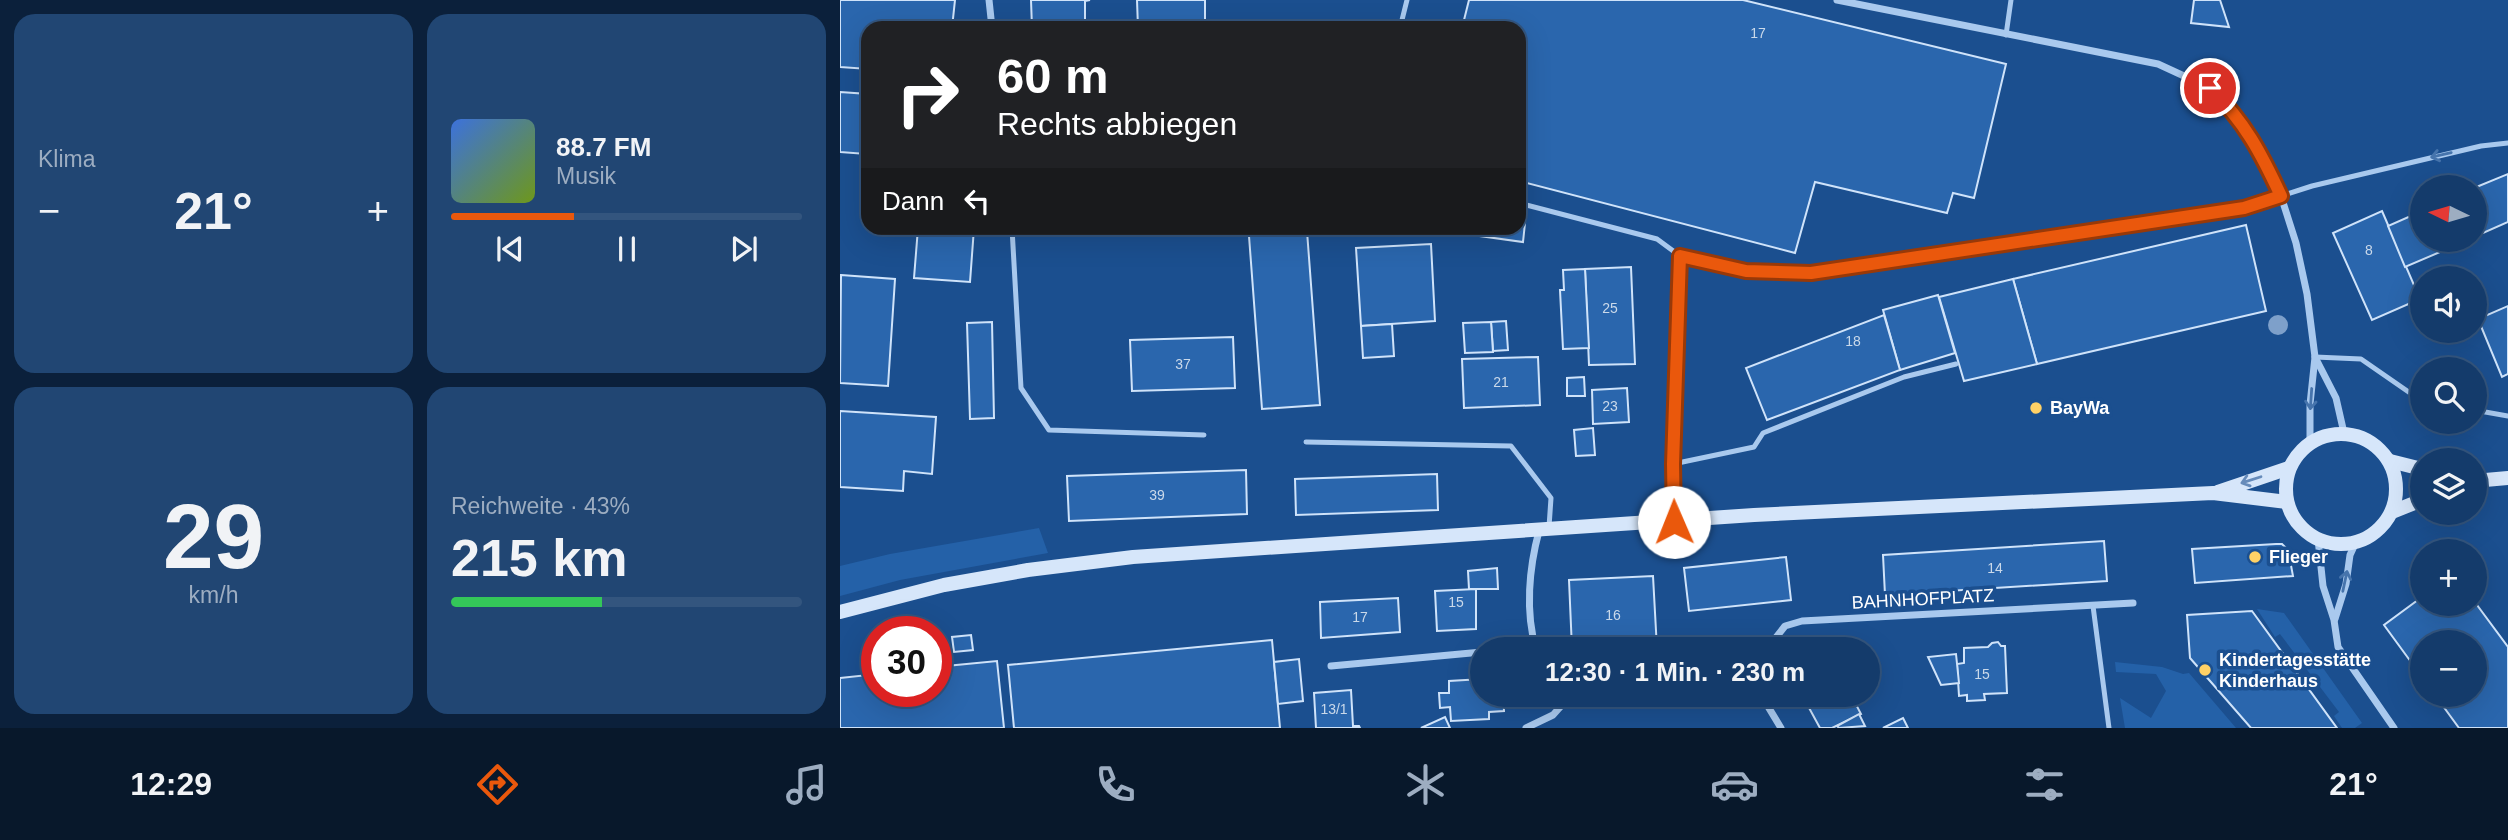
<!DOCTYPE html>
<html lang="de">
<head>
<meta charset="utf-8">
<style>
  :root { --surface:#143b6b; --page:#214673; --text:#f1f3f6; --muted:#9dadc1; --line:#33557e; --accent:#ea580c }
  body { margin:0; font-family:Arial,sans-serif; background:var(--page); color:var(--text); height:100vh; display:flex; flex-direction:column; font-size:26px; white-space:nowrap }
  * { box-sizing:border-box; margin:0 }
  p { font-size:23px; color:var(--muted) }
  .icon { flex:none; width:38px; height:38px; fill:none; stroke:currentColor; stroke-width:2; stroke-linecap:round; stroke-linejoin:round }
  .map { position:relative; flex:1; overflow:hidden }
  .panel { display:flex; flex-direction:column; gap:14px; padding:14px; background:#0b203b; width:840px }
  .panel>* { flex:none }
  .guide { position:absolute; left:21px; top:21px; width:665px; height:214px; border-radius:21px; box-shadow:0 7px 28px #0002,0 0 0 2px var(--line); background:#202124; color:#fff; overflow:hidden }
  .needle { width:46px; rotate:275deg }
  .controls { position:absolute; left:1570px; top:175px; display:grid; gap:14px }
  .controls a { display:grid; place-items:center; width:77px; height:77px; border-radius:50%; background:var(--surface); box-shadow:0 7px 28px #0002,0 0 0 2px var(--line); font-size:35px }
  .speed { position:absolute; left:21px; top:616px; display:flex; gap:14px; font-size:35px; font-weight:700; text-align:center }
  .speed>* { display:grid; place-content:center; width:91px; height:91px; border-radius:50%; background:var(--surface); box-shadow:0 7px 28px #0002,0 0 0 2px var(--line); line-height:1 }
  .speed .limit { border:10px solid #d22; background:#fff; color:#111 }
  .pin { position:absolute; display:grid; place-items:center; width:60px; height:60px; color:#fff; margin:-30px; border:4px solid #fff; border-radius:50%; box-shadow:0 2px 7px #0007 }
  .me { position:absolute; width:77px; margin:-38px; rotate:359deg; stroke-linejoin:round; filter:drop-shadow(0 0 5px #0008) }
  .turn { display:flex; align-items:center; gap:24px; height:147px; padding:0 21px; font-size:32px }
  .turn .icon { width:91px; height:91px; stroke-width:2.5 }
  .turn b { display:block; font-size:49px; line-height:60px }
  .then { display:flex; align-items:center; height:66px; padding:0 21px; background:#0003; gap:14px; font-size:26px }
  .big { font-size:52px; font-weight:600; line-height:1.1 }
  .panel .card { flex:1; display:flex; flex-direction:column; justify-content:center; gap:10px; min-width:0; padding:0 24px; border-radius:21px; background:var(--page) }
  .panel .dial { align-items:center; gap:0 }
  .dial b { font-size:91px; line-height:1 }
  .song { display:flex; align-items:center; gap:21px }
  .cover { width:84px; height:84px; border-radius:10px; background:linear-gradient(135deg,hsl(220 70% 55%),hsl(80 70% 35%)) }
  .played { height:7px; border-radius:4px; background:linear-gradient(90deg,var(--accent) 35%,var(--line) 35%) }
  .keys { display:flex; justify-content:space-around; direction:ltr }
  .heat { display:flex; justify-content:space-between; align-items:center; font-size:38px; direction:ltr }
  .charge { height:10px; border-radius:5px; background:linear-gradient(90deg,#34c759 43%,var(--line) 0) }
  .panel .tiles { flex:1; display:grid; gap:14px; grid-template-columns:repeat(2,1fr) }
  .trip { position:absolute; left:630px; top:637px; width:410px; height:70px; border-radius:35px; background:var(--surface); box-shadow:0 7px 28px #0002,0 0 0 2px var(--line); font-weight:600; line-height:70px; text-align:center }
  .tab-bar { display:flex; height:112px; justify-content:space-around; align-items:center; background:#08182b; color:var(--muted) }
  .tab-bar .icon { width:49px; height:49px }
  .tab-bar .on { color:var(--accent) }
  .tab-bar b { font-size:32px; color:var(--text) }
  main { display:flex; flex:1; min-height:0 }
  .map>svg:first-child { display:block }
</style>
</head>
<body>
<main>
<section class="panel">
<div class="tiles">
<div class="card"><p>Klima</p>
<div class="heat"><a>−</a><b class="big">21°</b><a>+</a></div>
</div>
<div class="card">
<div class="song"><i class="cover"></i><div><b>88.7 FM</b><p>Musik</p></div></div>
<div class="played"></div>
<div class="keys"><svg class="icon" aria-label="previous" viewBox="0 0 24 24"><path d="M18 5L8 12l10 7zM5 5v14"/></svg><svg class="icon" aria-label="pause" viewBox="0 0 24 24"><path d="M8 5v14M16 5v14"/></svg><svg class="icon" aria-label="next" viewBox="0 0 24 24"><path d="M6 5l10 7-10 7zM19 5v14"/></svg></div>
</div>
<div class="card dial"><b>29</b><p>km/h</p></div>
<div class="card"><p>Reichweite · 43%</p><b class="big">215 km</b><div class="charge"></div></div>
</div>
</section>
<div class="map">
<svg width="1668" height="728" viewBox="0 0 1668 728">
  <rect width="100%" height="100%" fill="#1b4f8f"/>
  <g fill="#2461a8">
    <polygon points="199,528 208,553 60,580 0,596 0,566 50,554"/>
    <polygon points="1417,609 1444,613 1522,723 1515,728 1502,728 1494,716 1499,712 1440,634 1435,637"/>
    <polygon points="1275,662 1322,667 1343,674 1349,673 1396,728 1285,728 1280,698 1311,718 1326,691 1316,674 1276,672"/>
  </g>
  <g fill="#2a66ad" stroke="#cfe3fa" stroke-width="2">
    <polygon points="0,0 115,0 112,28 28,28 28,69 0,67"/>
    <polygon points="191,0 250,0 245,1 245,26 248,28 192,28"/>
    <polygon points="297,0 365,0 365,28 298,28"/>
    <polygon points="629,0 903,0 1166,64 1134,198 1113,193 1107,213 975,182 955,253 679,181 679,28 622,28"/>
    <polygon points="1354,0 1380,0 1389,27 1351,23"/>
    <polygon points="0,92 28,94 26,154 0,152"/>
    <polygon points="1668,174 1668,222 1634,237 1634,188"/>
    <polygon points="1542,211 1580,299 1532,320 1493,233"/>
    <polygon points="1582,211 1582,240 1628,240 1565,267 1548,226"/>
    <polygon points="679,222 685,223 683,242 582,228 679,228"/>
    <polygon points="1406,225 1426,311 1197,364 1173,279"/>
    <polygon points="78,228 134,228 130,282 74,278"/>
    <polygon points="467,231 480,405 422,409 409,236"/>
    <polygon points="591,244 595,321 521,326 516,248"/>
    <polygon points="791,267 795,364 749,365 745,269"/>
    <polygon points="745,269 749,348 723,349 720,290 724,290 723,270"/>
    <polygon points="1,275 55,279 48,386 0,383"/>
    <polygon points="1173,279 1197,364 1124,381 1099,297"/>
    <polygon points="1098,295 1115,353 1060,370 1043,310"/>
    <polygon points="1668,306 1668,374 1662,377 1638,319"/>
    <polygon points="1044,315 1060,370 927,420 906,368"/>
    <polygon points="666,321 668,350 653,351 651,322"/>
    <polygon points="152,322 154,418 130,419 127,323"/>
    <polygon points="651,322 653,352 625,353 623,323"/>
    <polygon points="552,324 554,356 523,358 521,326"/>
    <polygon points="393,337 395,388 292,391 290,340"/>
    <polygon points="698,357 700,405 624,408 622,359"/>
    <polygon points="744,377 745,396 727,396 727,378"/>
    <polygon points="787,388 789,422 753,424 752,390"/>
    <polygon points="0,411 96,417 92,474 64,471 63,491 0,487"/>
    <polygon points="753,428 755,455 736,456 734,430"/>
    <polygon points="406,470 407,514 229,521 227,476"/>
    <polygon points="597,474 598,510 456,515 455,479"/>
    <polygon points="1264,541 1267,581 1045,595 1043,555"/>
    <polygon points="1436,544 1442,544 1446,548 1446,557 1450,560 1453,576 1355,583 1352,549"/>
    <polygon points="946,557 951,600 849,611 844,568"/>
    <polygon points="657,568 658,589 629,589 628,571"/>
    <polygon points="813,576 817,649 732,649 729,580"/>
    <polygon points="636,589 636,629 597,631 595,591"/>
    <polygon points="1582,597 1582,604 1634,604 1634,601 1668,647 1668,728 1619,728 1595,695 1634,695 1634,642 1582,642 1582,677 1544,625"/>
    <polygon points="558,598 560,632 481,638 480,602"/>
    <polygon points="1412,611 1497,728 1411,728 1350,658 1347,615"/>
    <polygon points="131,635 133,650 114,652 112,637"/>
    <polygon points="432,640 440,728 174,728 168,665"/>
    <polygon points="1158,642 1161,646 1165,646 1167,693 1144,694 1145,700 1127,701 1127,695 1119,696 1117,664 1124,663 1124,648 1148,647 1152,643"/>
    <polygon points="1116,654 1119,683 1101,685 1088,657"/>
    <polygon points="459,659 463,701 438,704 434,662"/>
    <polygon points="157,661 164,728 0,728 0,678 37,674 37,691 96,691 96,667"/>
    <polygon points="642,679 642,695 663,695 664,711 649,712 649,719 611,721 610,707 600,708 599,693 609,693 609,681"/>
    <polygon points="511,690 513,726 519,726 520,728 476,728 474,693"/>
    <polygon points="962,695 1011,695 1021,714 992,728 980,728"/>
    <polygon points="1019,714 1025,726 999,728 997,726"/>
    <polygon points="605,717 610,728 581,728"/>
    <polygon points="1063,718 1068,728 1043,728"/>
  </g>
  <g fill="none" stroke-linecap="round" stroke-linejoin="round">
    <g stroke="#a9c9ee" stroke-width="5">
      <polyline points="560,28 567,0"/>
      <polyline points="1166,35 1171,0"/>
      <polyline points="679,203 817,239 840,256 906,271 972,273 1404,208 1472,186 1641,146 1668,143"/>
      <polyline points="172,228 181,388 209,430 364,435"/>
      <polyline points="1475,357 1521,359 1573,395 1582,397"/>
      <polyline points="1634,410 1668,416"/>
      <polyline points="466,442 671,446 711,498 709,527"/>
      <polyline points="833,464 914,447 923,433 1064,377 1116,364"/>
      <polyline points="1253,606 1269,728"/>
    </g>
    <g stroke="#a9c9ee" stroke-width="7">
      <polyline points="149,0 152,28"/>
      <polyline points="997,0 1318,64 1370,88 1403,123 1422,156 1441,196 1456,243 1467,294 1475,357 1470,404 1470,442"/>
      <polyline points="1475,357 1496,398 1504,433"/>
      <polyline points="834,521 833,464 840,256"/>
      <polyline points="1478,539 1483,586 1494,620 1498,647 1554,728"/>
      <polyline points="1495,619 1506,584 1510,555 1516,542"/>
      <polyline points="673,649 695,647"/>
      <path d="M696,649C685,612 689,568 699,531"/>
      <polyline points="927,649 945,626 962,621 1293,603"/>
      <polyline points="491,666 642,652"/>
      <polyline points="739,695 781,700 921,695"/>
      <polyline points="921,695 941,728"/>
      <polyline points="686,728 713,715 731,695"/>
    </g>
    <g stroke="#d6e6fa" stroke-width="14">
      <circle cx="1501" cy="489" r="55"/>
      <polyline points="1550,461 1582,469"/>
      <polyline points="1634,481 1668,478"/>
      <polyline points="1378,492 1449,468"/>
      <polyline points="1552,512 1582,500"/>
      <polyline points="0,612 104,585 188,570 293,557 914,515 1373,493 1447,502"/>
    </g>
  </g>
  <circle fill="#7ea0ca" cx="1438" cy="325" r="10"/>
  <defs><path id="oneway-shaft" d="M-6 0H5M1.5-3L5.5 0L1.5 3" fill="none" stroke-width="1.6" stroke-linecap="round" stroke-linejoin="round" transform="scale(1.75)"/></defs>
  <g stroke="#4674ac">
    <use href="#oneway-shaft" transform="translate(1601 155) rotate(167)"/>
    <use href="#oneway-shaft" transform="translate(1471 399) rotate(94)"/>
    <use href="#oneway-shaft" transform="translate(1505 581) rotate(-78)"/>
  </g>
  <use stroke="#668bba" href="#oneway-shaft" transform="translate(1411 480) rotate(162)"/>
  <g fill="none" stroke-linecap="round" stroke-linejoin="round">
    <defs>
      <path id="route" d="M834,522L833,464L840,256L906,271L971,273L1404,208L1441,196C1421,153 1405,122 1370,88"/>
    </defs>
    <use href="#route" stroke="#983908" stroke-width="18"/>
    <use href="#route" stroke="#ea580c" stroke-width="12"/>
  </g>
  <g fill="#ffd166" stroke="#1b4f8f" stroke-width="2.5">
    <circle cx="1196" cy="408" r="7"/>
    <circle cx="1415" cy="557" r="7"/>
    <circle cx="1365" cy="670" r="7"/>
  </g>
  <g text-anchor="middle" stroke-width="7" stroke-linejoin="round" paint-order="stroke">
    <g font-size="14" fill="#cad9ea">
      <text x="918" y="38">17</text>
      <text x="1529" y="255">8</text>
      <text x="770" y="313">25</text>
      <text x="1013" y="346">18</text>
      <text x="343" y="369">37</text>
      <text x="661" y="387">21</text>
      <text x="770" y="411">23</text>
      <text x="317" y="500">39</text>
      <text x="1155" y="573">14</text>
      <text x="616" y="607">15</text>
      <text x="773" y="620">16</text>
      <text x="520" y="622">17</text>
      <text x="1142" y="679">15</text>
      <text x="494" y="714">13/1</text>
    </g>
    <g font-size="18" font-weight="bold" fill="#fff" stroke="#1b4f8f" text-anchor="start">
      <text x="1210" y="414">BayWa</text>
      <text x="1429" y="563">Flieger</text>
      <text x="1379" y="666">Kindertagesstätte<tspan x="1379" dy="21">Kinderhaus</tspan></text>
    </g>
    <g font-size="18" fill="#fff" stroke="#1b4f8f">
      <text transform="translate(1083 599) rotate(-3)" y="6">BAHNHOFPLATZ</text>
    </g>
  </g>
</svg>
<div class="controls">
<a><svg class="needle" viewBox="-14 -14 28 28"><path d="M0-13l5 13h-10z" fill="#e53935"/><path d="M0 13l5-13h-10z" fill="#9dadc1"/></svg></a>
<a><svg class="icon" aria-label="sound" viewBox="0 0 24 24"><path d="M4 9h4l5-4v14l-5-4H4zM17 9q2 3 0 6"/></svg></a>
<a><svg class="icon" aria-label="search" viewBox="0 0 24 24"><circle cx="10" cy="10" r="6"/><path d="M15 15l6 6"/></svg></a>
<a><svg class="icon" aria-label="layers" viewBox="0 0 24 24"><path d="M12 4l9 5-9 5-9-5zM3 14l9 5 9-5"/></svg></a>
<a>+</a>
<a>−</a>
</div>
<div class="speed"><div class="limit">30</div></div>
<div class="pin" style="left:1370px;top:88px;background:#d93025"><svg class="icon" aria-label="arrive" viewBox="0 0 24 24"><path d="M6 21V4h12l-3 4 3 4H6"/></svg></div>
<svg class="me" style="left:834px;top:522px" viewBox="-20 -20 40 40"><circle r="19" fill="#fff"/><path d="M0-13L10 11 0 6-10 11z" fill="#ea580c"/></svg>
<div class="trip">12:30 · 1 Min. · 230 m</div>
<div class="guide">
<div class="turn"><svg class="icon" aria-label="right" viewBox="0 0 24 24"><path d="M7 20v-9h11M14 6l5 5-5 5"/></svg><div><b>60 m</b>Rechts abbiegen</div></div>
<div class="then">Dann<svg class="icon" aria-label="left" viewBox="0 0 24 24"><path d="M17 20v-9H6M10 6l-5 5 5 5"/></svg></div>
</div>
</div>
</main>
<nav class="tab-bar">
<b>12:29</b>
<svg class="icon on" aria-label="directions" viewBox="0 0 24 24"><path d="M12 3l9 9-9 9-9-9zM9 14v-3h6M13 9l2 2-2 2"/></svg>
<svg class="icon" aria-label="music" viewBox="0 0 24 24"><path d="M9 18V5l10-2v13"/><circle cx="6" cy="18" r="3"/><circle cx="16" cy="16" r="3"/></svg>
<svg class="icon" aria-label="phone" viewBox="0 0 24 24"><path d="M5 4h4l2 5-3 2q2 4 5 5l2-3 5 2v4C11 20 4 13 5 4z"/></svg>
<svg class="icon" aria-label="climate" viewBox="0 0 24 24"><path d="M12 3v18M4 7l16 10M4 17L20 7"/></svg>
<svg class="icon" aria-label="car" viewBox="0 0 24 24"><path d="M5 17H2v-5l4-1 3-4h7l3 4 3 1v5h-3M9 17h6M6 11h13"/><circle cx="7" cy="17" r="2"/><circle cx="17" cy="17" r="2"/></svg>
<svg class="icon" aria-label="filters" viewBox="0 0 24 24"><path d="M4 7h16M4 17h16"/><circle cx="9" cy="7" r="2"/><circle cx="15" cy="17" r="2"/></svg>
<b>21°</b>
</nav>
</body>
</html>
